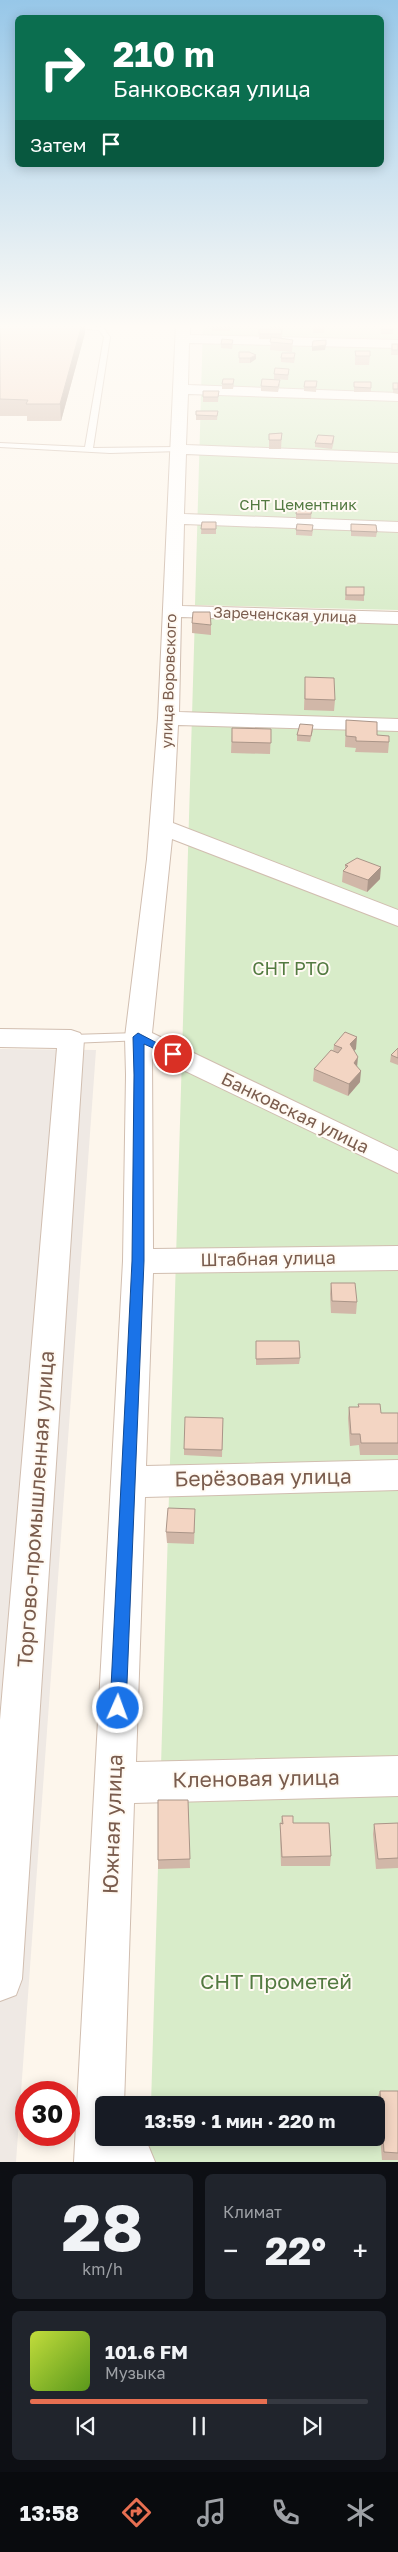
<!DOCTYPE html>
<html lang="ru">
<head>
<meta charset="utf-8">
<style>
  :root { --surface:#171b24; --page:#20242c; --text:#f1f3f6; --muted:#9ea1a6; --line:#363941; --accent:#e76f51 }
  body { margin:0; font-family:"Golos Text",sans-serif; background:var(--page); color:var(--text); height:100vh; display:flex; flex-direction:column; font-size:19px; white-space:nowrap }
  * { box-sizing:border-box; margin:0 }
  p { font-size:16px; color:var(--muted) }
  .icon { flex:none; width:28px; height:28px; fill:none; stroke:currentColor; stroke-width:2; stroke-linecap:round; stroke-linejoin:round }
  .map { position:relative; height:2162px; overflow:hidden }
  .details { display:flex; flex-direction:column; gap:12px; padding:12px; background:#0d0f14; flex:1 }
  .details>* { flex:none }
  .hud { position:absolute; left:15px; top:15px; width:369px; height:152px; border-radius:8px; box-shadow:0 2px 12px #0003; background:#0b6e4f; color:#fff; overflow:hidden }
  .speed { position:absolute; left:15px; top:2081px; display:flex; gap:10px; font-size:25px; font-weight:700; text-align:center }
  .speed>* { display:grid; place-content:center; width:65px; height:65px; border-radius:50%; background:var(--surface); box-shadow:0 2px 12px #0003; line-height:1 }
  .speed .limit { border:8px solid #d22; background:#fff; color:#111 }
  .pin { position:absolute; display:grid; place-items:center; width:42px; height:42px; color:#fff; margin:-21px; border:2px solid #fff; border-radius:50%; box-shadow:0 1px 5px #0007 }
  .me { position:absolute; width:55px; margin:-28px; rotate:2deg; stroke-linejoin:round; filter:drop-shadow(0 0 4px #0008) }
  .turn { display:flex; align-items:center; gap:18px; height:105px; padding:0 15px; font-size:22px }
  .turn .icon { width:65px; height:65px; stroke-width:2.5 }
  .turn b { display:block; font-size:35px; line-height:42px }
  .then { display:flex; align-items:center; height:48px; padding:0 15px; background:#0003; gap:10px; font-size:19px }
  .big { font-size:38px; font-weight:700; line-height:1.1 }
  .details .tile { flex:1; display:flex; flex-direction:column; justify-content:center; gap:8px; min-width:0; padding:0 18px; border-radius:8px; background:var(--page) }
  .details .dial { align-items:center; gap:0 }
  .dial b { font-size:65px; line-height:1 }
  .song { display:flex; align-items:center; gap:15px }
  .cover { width:60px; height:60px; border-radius:8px; background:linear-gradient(135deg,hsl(70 70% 55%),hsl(90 70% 35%)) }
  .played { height:5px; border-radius:2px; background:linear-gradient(90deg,var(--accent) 70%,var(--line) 70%) }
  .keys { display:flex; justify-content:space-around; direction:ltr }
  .heat { display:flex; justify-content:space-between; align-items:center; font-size:28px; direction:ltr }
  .details .tiles { flex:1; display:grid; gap:12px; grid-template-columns:1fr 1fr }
  .tile:last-child { grid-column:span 2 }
  .trip { position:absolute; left:95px; top:2096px; width:290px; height:50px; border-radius:8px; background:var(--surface); box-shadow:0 2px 12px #0003; font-weight:700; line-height:50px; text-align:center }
  .dock { display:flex; height:80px; justify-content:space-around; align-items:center; background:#090b0e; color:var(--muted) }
  .dock .icon { width:35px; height:35px }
  .dock .on { color:var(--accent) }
  .dock b { font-size:22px; color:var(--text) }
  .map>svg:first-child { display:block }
</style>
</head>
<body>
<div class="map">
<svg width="398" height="2162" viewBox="0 0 398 2162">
  <rect width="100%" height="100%" fill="#fdf6ec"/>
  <polygon fill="#efe9e4" points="0,1049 96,1050 16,2162 0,2162"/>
  <g fill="#d8ecc9">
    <polygon points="203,324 398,324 398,610 195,605"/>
    <polygon points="195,614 398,621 398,2162 149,2162 150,2138 376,2138 376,2105 151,2105"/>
  </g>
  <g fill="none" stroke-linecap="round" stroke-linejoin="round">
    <defs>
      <g id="lane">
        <polygon points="64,324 103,327 110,337 93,448 177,447 181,449 180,451 110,453 0,447 0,443 85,447 104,337 99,330 67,327"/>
        <polygon points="138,1033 145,1037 143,1040 71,1043 64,1039 71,1035"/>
      </g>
      <g id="street">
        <polygon points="176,324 190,324 190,335 398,340 398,348 189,343 188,385 398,393 398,401 188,394 186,445 398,453 398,463 186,454 184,514 398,522 398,532 184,524 182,606 398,612 398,624 181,617 179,712 398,719 398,731 178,725 173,823 398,910 398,926 172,839 152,1033 398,1151 398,1173 152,1055 153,1249 398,1246 398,1270 153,1273 146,1466 398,1460 398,1490 145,1497 136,1762 398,1756 398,1796 134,1803 124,2105 104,2105 104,2138 126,2138 148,2145 155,2162 74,2162 123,1261 126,1075 125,1037 147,859 158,718"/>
        <polygon points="0,1029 71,1030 80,1033 84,1039 22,1979 16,1995 0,2001 0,1720 57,1048 0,1047"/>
      </g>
    </defs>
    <use href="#lane" stroke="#d1beb0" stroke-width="2"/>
    <use href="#street" stroke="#d1beb0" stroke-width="2"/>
    <use href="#lane" fill="#fff" fill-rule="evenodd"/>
    <use href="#street" fill="#fff" fill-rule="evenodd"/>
  </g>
  <g fill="#d1b7a8">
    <polygon points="0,324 85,333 61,421 27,421 27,416 0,416"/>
    <polygon points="211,324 230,327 230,331 212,331"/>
    <polygon points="271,324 283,324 283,332 282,332 282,338 293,340 292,352 270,350 271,339 259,339 259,329 271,329"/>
    <polygon points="313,324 325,328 324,333 313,333"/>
    <polygon points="381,325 393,330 393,334 381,334"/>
    <polygon points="221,344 233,344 232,349 221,348"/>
    <polygon points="392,344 398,344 398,355 391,355"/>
    <polygon points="355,351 370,356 369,365 355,365"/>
    <polygon points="239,352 256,355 256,359 250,363 239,363"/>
    <polygon points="281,358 295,358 294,363 281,362"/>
    <polygon points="289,369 288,380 274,379 274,374"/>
    <polygon points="317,381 316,392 304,391 304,387"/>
    <polygon points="354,382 371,388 371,392 354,392"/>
    <polygon points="393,383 398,383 398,394 393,393"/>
    <polygon points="222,384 234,384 233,389 222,389"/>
    <polygon points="280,384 278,392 261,391 261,386"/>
    <polygon points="203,391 219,391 218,402 203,402"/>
    <polygon points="218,411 217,420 196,420 196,415"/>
    <polygon points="282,433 281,449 269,449 269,434"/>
    <polygon points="334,436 334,441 332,449 315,447 315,443"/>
    <polygon points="312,508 311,519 296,519 296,514"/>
    <polygon points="202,522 216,522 216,534 201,534"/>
    <polygon points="351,524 377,532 376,537 351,536"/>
    <polygon points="296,530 313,530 312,536 296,535"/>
    <polygon points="346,587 364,595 364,601 345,600"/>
    <polygon points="192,623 211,625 211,635 192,633"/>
    <polygon points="305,677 335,700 334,711 304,710"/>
    <polygon points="346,720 377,735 389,742 388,753 355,752 356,748 345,747"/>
    <polygon points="232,728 271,729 270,754 231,753"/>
    <polygon points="313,730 310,742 297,741 297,735"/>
    <polygon points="345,865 380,879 367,892 342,882 343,871 345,869"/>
    <polygon points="334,1045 356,1049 354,1051 360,1082 348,1096 313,1081 314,1069 333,1052"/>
    <polygon points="398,1048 398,1065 390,1062 391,1055"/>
    <polygon points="331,1283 357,1302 356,1314 331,1313 330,1294"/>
    <polygon points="256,1341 300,1358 299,1364 256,1365"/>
    <polygon points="358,1404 381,1413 398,1413 398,1455 360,1455 359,1445 350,1446 348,1418 349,1407 358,1407"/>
    <polygon points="223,1418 222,1457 184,1455 184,1449"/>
    <polygon points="195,1520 194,1544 167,1543 166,1532"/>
    <polygon points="188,1800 190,1868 158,1869 158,1860"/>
    <polygon points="282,1816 293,1823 331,1856 330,1866 281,1866 280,1833"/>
    <polygon points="398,1823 398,1868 376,1869 373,1834 374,1824"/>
    <polygon points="380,2091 398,2091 398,2160 382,2160 377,2099"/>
  </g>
  <g fill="#aa9588">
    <polygon points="82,324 85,324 85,333 61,421 60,404"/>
    <polygon points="326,345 325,350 312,351 312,347"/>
    <polygon points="256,355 256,359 250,363 250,358"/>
    <polygon points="381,867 380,879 367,892 368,880"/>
    <polygon points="357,1037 356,1049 349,1056 350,1044"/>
    <polygon points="358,1057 357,1068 354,1063"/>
    <polygon points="361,1071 360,1082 348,1096 349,1084"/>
  </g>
  <g fill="#f3d5c3" stroke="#aa9588">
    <polygon points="0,324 82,324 60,404 26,404 28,400 0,399"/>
    <polygon points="211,324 230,324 230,327 212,327"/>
    <rect x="271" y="324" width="12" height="3"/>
    <rect x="313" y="324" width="12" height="4"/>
    <polygon points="381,325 393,325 393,330 382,329"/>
    <polygon points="259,329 281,329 282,334 259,334"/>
    <polygon points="271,337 293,340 292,344 270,342"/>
    <polygon points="222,339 233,340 232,344 221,344"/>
    <polygon points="326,340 326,345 312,347 313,341"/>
    <rect x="392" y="344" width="6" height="6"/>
    <polygon points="355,351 370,351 370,356 356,356"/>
    <polygon points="239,352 249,352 256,355 250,358 239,358"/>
    <polygon points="282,353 295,353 294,358 281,358"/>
    <polygon points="275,368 289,369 288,375 274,374"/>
    <polygon points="223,379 234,379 233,384 222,384"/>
    <polygon points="262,379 280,380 278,387 261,386"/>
    <polygon points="305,381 317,381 316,387 304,387"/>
    <polygon points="354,382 371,382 371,388 354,387"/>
    <rect x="393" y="383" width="5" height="6"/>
    <polygon points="203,391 219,391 218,397 203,397"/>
    <polygon points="196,411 218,411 217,416 196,415"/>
    <polygon points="282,433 281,440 269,440 269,434"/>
    <polygon points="318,435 334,436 332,444 315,443"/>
    <polygon points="297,507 312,508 311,514 296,514"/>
    <polygon points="202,522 216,522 216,529 201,529"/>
    <polygon points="297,524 313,525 312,531 296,530"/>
    <polygon points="351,524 376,525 377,532 351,531"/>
    <rect x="346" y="587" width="18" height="8"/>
    <polygon points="193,612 210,612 211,625 192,623"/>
    <polygon points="305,677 334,678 335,700 305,699"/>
    <polygon points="346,720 377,722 377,735 389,736 389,742 356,741 356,737 346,736"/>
    <polygon points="300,724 313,725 311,736 297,735"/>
    <polygon points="232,728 271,729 271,743 232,742"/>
    <polygon points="357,858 381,867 368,880 343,871 348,866 345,865"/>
    <polygon points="345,1032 357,1037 350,1044 358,1057 354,1063 361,1071 349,1084 314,1069 331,1050 338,1053 342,1048 334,1045"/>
    <polygon points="398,1048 398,1058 391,1055"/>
    <polygon points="331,1283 355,1283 357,1302 332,1301"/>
    <polygon points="256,1341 299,1341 300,1358 256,1359"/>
    <polygon points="358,1404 380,1404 381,1413 398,1413 398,1443 361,1443 360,1434 351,1434 349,1407 359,1407"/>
    <polygon points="185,1417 223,1418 222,1450 184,1449"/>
    <polygon points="168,1508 195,1509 194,1533 166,1532"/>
    <polygon points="158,1800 188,1800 190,1859 158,1860"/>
    <polygon points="282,1816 293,1816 293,1823 329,1823 331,1856 282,1857 280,1823 283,1824"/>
    <polygon points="398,1823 398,1858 378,1859 374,1824"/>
    <polygon points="380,2091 398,2091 398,2153 384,2152"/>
  </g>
  <linearGradient id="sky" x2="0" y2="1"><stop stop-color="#97c7e8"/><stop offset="0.52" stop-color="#fefbf6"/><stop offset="1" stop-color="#fefbf6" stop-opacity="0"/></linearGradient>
  <rect width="398" height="627" fill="url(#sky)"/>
  <polygon fill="#1a73e8" stroke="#114b97" points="138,1033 178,1054 173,1057 144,1044 144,1261 126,1708 123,1713 118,1715 112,1713 110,1708 132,1261 134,1075 133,1037"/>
  <g text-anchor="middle" stroke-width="4" stroke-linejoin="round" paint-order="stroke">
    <g font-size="15" fill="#537a41" stroke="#fffaf3">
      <text x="298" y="510">СНТ Цементник</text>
    </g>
    <g font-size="15" fill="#7a5c4d" stroke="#fffaf3">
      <text transform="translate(285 615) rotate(2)" y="5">Зареченская улица</text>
      <text transform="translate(169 681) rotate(-88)" y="5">улица Воровского</text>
    </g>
    <g font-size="18" fill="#537a41" stroke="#fffaf3">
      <text x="291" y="975">СНТ РТО</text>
    </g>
    <g font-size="18" fill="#7a5c4d" stroke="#fffaf3">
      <text transform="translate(295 1113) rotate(26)" y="6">Банковская улица</text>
      <text transform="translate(268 1259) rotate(-1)" y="6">Штабная улица</text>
    </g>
    <g font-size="21" fill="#7a5c4d" stroke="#fffaf3">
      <text transform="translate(263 1478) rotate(-1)" y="7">Берёзовая улица</text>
      <text transform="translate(36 1509) rotate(-86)" y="7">Торгово-промышленная улица</text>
      <text transform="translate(256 1779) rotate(-1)" y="7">Кленовая улица</text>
      <text transform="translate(113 1824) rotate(-88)" y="7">Южная улица</text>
    </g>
    <g font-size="21" fill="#537a41" stroke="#fffaf3">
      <text x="276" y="1989">СНТ Прометей</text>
    </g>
  </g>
</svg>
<div class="speed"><div class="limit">30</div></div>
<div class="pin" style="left:173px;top:1054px;background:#d93025"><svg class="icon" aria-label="arrive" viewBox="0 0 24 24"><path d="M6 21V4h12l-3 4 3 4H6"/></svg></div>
<svg class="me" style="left:118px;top:1708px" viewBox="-20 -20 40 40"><circle r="17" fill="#1a73e8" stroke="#fff" stroke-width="3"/><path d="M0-11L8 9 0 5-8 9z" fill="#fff"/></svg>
<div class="trip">13:59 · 1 мин · 220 m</div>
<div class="hud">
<div class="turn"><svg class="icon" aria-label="right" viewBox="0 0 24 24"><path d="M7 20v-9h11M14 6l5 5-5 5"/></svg><div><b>210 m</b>Банковская улица</div></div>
<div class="then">Затем<svg class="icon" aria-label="arrive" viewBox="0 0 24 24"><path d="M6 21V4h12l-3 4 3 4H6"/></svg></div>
</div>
</div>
<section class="details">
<div class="tiles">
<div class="tile dial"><b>28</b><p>km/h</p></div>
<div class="tile"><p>Климат</p>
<div class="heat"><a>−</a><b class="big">22°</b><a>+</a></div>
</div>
<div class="tile">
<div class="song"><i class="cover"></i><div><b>101.6 FM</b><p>Музыка</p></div></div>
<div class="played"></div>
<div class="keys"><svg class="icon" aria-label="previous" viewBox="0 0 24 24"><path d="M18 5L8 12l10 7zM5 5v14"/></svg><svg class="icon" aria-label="pause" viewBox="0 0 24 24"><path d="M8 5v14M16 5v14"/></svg><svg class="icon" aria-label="next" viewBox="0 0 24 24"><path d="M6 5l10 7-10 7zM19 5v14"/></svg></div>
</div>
</div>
</section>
<nav class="dock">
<b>13:58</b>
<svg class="icon on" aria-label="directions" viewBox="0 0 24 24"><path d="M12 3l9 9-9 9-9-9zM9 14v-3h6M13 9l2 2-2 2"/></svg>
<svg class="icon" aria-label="music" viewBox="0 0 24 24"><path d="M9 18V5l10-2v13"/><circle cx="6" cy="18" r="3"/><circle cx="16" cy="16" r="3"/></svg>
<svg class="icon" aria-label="phone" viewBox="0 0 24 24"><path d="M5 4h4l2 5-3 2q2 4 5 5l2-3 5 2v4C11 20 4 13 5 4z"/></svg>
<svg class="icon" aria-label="climate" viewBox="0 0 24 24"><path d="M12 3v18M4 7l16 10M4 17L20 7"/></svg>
</nav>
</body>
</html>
